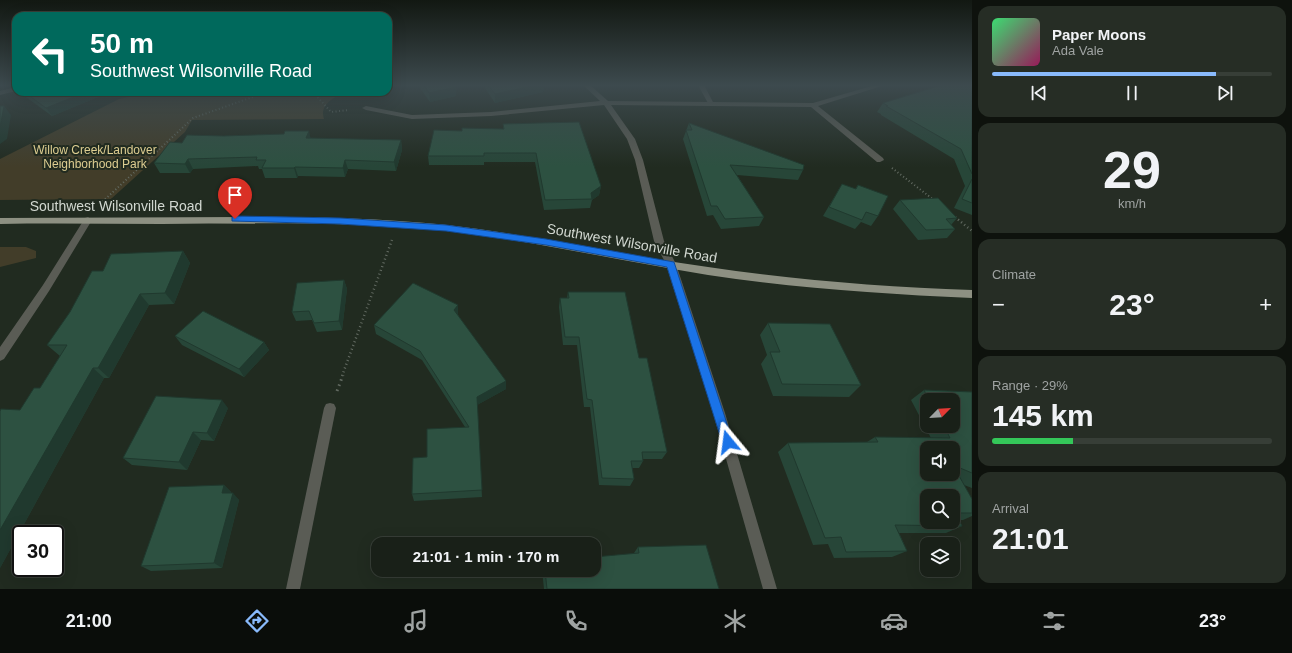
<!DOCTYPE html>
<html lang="en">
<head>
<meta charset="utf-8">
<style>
  :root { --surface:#192018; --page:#262d25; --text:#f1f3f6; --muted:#9fa3a2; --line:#373e37; --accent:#89bafc }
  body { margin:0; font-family:Helvetica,sans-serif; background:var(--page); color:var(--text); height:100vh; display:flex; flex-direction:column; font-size:15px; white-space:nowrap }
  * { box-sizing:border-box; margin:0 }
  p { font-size:13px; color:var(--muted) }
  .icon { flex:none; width:22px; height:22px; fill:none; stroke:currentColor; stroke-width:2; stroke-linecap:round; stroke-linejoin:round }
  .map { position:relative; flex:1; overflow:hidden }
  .drawer { display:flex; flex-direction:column; gap:6px; padding:6px; background:#0e120d; width:320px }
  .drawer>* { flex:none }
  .hud { position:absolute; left:12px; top:12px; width:380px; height:84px; border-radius:12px; box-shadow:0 4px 16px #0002,0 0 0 1px var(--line); background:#00695c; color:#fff; overflow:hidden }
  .needle { width:26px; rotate:66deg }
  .buttons { position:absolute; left:920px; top:393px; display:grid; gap:8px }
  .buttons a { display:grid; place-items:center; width:40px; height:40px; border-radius:8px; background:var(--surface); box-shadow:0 4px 16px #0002,0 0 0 1px var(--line); font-size:20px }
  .speed { position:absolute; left:12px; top:525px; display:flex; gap:8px; font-size:20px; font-weight:700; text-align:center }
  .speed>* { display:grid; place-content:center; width:52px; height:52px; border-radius:50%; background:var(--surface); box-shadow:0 4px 16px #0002,0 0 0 1px var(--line); line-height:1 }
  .speed .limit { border:2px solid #111; border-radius:6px; background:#fff; color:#111 }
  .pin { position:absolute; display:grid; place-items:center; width:34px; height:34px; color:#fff; margin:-41px -17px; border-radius:50% 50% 50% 0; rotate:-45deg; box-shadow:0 0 4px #0007 }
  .pin .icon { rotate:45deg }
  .me { position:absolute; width:44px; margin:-22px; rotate:344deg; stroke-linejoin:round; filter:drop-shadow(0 0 3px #0008) }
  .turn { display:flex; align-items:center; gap:14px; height:84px; padding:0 12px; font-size:18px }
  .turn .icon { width:52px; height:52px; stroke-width:2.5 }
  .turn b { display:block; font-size:28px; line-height:34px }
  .big { font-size:30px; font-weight:600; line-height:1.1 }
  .drawer .card { flex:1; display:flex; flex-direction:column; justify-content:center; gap:6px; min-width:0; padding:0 14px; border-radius:12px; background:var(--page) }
  .drawer .dial { align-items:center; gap:0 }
  .dial b { font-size:52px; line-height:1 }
  .song { display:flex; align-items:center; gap:12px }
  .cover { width:48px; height:48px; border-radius:6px; background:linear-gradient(135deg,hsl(140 70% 55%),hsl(330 70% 35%)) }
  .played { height:4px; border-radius:2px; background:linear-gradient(90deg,var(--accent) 80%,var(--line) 80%) }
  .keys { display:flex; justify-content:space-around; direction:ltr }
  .heat { display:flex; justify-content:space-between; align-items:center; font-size:22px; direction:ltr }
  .charge { height:6px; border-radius:3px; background:linear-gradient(90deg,#34c759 29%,var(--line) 0) }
  .trip { position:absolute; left:371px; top:537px; width:230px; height:40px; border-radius:12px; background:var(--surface); box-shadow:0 4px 16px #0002,0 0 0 1px var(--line); font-weight:600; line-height:40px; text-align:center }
  .dock { display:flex; height:64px; justify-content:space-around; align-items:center; background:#0a0d0a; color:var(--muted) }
  .dock .icon { width:28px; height:28px }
  .dock .active { color:var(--accent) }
  .dock b { font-size:18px; color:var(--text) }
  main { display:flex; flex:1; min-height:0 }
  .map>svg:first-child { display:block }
</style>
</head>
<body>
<main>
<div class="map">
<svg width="972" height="589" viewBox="0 0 972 589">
  <rect width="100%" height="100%" fill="#212b20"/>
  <g fill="#423d29">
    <path d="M154,92H345C334,97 319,105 324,119L192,120L185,132L111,199L0,200V159L119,99Z"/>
    <polygon points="0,247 26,247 36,251 36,258 0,267"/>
  </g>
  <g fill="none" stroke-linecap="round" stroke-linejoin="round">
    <g stroke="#636b62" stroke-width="2" stroke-dasharray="1 2.5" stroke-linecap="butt">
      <polyline points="313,92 331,112 349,110"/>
      <polyline points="892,168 934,200"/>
      <polyline points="100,204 193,118 267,92"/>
    </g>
    <g stroke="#636b62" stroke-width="2.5" stroke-dasharray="1 3" stroke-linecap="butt">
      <polyline points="955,217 972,231"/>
      <polyline points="342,376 392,240"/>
    </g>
    <polyline stroke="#636b62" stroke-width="3" stroke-dasharray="1.5 4" stroke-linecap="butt" points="337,391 343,375"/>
    <polygon fill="#5a5c55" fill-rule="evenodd" points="698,85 704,85 714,104 713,105 709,105"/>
    <g fill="#5a5c55" fill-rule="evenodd">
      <polygon points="583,85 590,85 608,101 813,103 875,85 885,85 818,106 883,158 884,160 880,162 877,162 811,107 611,105 635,139 643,160 664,241 676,264 725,413 777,589 763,589 713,413 666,264 654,241 635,160 627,139 604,105 491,116 412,119 366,110 362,108 366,106 412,115 491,112 600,101"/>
      <polygon points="16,87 16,91 0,95 0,91"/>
      <polygon points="88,217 92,220 49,291 4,359 0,361 0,347 43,285 85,218"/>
      <polygon points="330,403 334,404 336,408 300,589 286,589 324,408 326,404"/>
    </g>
    <path fill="#8d9082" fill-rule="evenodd" d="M244,217C312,217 380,218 447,225C534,235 621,255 708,267C796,280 884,287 972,290V298C884,294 796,288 708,275C621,261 534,241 447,231C352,221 257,223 162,224C108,224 54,223 0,224V218Z"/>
  </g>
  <g fill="#274638" fill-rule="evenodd">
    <polygon points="418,85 455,85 456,96 430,102"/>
    <polygon points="483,85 544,85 543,92 495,103"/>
    <polygon points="972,85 972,215 954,208 965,186 954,159 881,115 881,114 877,112 883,103"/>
    <polygon points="19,92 98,92 95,93 98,97 52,116"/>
    <polygon points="689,123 803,170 798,180 737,175 764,217 759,226 721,229 713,215 707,216 683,139"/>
    <polygon points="503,124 601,186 599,195 592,200 590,208 544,210 535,162 484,162 484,165 429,165 428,156 462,131 503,129"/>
    <polygon points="311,138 401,140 402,150 396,171 348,169 345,177 298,176 297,178 265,178 262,169 259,169 258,166 193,169 190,173 160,173 154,163"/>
    <polygon points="842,184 855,189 858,185 878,216 871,226 861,222 855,229 823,216"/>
    <polygon points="900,200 957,218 951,225 955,229 947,238 918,240 893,209"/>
    <polygon points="183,251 190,263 174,304 149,305 109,378 104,378 0,568 20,410 40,388 60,356 47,345 103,271"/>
    <polygon points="344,280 347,289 342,330 317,332 312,320 296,321 292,312"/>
    <polygon points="568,292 639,358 667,452 662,459 643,459 643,461 639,468 632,468 634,479 630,486 599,485 590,407 584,407 577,345 563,345 559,307 560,298 567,298"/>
    <polygon points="458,314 458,315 506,389 477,405 482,497 414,501 412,494 427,457 465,427 422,360 376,334 374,325"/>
    <polygon points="768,323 861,385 849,397 773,396 761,364 767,355 760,335"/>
    <polygon points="175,336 264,342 269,350 244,377 182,345"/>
    <path d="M924,390L972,392V488L964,485L972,499V516L963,520H959L962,526L946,533H899L907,551L892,557L834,558L828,544L813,545L778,452L788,443L867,442L875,437L931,438L911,400ZM927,400H953V426H927Z"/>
    <polygon points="228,408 214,441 201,440 187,470 132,465 123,458"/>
    <polygon points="224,485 231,492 231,493 239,500 222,568 151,571 141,566"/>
    <polygon points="638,547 719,589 544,589 542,570 594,570 634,554 634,553"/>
  </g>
  <g fill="#20392e">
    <polygon points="536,85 544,85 543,92 495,103 495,94"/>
    <polygon points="456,87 456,96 430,102 429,93"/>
    <polygon points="86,92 98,92 95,93 98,97 52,116 46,108"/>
    <polygon points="4,106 11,115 7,139 0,144 0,127"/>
    <polygon points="309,131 311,140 306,138"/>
    <polygon points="401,140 402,150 396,171 394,162"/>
    <polygon points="188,159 193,169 190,173 185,164"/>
    <polygon points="345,160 348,169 345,177 343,168"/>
    <polygon points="295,167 298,176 297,178 294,168"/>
    <polygon points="601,186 599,195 592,200 591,193"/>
    <polygon points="183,251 190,263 174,304 165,293"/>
    <polygon points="344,280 347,289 342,330 339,321"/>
    <polygon points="140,294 149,305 109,378 98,368"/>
    <polygon points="458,305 458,314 455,319 454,310"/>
    <polygon points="264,342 269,350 244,377 239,369"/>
    <polygon points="93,368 104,378 0,568 0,530"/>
    <polygon points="506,381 506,389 477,405 477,397"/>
    <polygon points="222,400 228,408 214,441 207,433"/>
    <polygon points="193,432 201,440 187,470 179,462"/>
    <polygon points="224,485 231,492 229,500 222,493"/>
    <polygon points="233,493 239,500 222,568 214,563"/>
  </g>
  <g fill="#2d5141" stroke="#20392e" fill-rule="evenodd">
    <polygon points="424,85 455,85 456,87 429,93"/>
    <polygon points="488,85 536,85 495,94"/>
    <polygon points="942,85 972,85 972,174 961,149 886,106 888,106 883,103"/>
    <polygon points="24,92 86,92 46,108"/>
    <polygon points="0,106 4,106 0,127"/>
    <polygon points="579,122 601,186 591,193 592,199 545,200 536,153 484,153 484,156 428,156 434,130 462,131 462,128 504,129 503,124"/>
    <polygon points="689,123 804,165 803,170 730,165 764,217 725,219 717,206 711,206 686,130 692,130"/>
    <polygon points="285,131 309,131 306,138 401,140 394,162 345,160 343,168 295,167 294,168 262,168 266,160 256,160 257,157 188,159 185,164 154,163 170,142 182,143 187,135 223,136 284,134"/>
    <polygon points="972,179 972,203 962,199"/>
    <polygon points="842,184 856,189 858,185 888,196 878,216 866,212 862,220 829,207"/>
    <polygon points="938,198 957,218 946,219 955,229 926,230 900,200"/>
    <polygon points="183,251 165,293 140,294 98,368 93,368 0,530 0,411 1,409 20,410 34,388 40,388 67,345 47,345 70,312 92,271 103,271 111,254"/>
    <polygon points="344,280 339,321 314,323 309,311 292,312 297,283"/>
    <polygon points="413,283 458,305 454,310 506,381 477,397 482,490 412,494 413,458 427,457 427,429 469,427 420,351 374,325"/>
    <polygon points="568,292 625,292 639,358 647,358 667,452 642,452 643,461 631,461 634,479 602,478 592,400 587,399 579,337 565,337 560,298 569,298"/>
    <polygon points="203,311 264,342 239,369 175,336"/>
    <polygon points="768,323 830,324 861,385 782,384 770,352 780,352"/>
    <path d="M924,390L972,392V473L953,465L972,499V513H955L962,526L895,525L907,551L846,552L841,537L825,538L788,443L878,442L875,437L950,438L944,426H953V400H929ZM927,448H953V474H927ZM927,496H953V522H927Z"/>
    <polygon points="156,396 222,400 207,433 193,432 179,462 123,458"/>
    <polygon points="224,485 222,493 233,493 214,563 141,566 169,487"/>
    <polygon points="706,545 719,589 547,589 545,570 594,570 594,557 639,553 638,547"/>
  </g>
  <linearGradient id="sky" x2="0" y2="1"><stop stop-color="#121812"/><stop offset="0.51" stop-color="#3d4a4e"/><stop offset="1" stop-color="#3d4a4e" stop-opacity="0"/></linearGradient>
  <rect width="972" height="167" fill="url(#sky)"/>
  <polygon fill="#1a73e8" stroke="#114b97" points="235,216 340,218 446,225 546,239 674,262 733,442 732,446 728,448 724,446 722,442 667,267 546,245 446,231 340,224 232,221 232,217"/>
  <g text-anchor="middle" stroke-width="4" stroke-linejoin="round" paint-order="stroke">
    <g font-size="12" fill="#ddcd91" stroke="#212b20">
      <text x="95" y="154">Willow Creek/Landover<tspan x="95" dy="14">Neighborhood Park</tspan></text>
    </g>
    <g font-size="14" fill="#d2d8d1" stroke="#212b20">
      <text x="116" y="211">Southwest Wilsonville Road</text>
      <text transform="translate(632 243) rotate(10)" y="5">Southwest Wilsonville Road</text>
    </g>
  </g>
</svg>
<div class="buttons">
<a><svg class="needle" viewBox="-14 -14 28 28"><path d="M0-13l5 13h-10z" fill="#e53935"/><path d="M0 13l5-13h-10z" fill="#9fa3a2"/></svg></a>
<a><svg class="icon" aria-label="sound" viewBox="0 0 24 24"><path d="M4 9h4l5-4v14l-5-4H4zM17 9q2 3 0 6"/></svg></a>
<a><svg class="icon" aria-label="search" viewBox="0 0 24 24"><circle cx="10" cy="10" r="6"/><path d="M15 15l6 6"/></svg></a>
<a><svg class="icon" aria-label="layers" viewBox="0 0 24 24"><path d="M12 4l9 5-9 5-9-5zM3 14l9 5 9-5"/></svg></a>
</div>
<div class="speed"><div class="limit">30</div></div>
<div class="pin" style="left:235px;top:219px;background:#d93025"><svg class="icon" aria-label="arrive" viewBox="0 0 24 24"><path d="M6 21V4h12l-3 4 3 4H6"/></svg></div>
<svg class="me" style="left:728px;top:442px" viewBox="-20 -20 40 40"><path d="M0-17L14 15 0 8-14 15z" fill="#1a73e8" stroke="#fff" stroke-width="4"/></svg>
<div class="trip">21:01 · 1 min · 170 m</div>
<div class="hud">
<div class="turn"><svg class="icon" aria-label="left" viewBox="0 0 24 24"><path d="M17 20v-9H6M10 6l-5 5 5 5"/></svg><div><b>50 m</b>Southwest Wilsonville Road</div></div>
</div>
</div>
<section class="drawer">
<div class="card">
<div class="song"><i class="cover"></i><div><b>Paper Moons</b><p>Ada Vale</p></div></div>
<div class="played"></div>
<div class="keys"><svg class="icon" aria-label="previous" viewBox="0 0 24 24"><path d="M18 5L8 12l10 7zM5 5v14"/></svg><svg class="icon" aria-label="pause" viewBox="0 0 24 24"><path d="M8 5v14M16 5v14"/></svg><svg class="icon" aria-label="next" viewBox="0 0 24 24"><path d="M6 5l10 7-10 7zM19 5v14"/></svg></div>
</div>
<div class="card dial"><b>29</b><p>km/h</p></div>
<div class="card"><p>Climate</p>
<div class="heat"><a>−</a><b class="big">23°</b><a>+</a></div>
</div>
<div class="card"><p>Range · 29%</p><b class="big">145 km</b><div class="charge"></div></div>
<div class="card"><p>Arrival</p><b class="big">21:01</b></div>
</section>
</main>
<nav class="dock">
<b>21:00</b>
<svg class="icon active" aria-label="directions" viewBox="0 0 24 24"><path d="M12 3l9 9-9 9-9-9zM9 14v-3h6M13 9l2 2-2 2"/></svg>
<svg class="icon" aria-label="music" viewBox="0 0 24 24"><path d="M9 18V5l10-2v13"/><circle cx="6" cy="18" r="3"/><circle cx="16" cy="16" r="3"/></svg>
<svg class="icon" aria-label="phone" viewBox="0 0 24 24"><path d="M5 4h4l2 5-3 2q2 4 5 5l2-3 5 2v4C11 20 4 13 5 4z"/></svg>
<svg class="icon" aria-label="climate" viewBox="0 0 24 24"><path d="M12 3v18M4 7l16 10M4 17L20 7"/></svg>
<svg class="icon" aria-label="car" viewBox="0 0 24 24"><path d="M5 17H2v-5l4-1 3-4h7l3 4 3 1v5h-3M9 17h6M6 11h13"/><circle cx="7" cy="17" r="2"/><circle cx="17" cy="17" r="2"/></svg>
<svg class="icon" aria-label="filters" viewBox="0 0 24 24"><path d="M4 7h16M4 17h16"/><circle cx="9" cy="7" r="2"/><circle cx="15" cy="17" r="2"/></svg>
<b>23°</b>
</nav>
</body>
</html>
